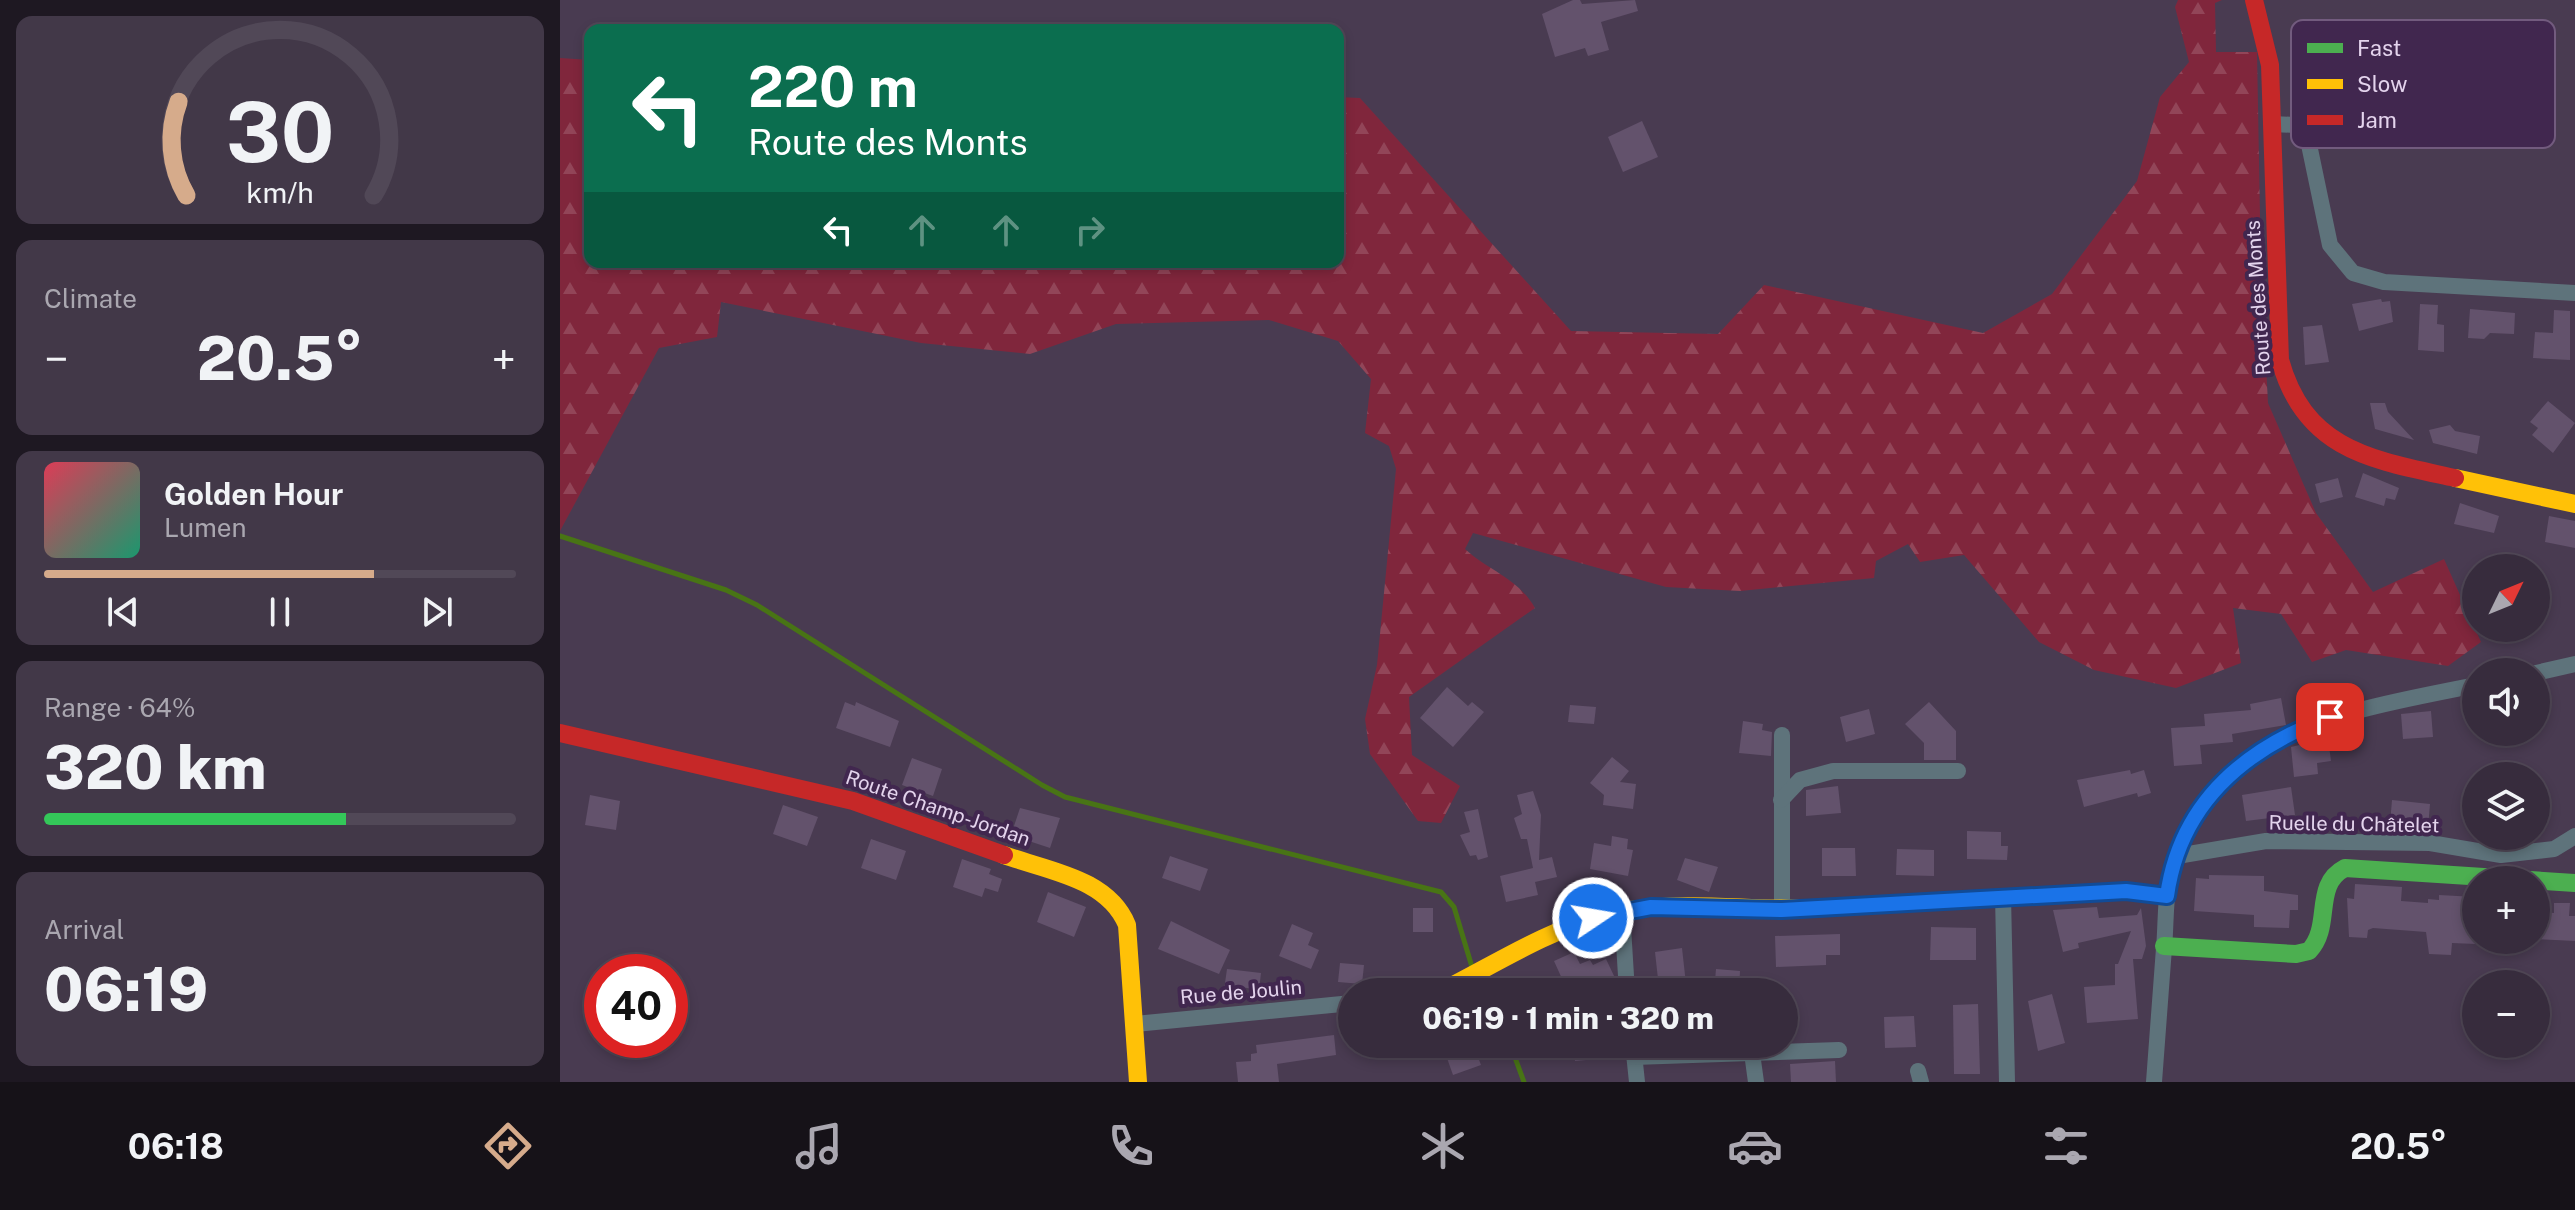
<!DOCTYPE html>
<html lang="en">
<head>
<meta charset="utf-8">
<style>
  :root { --surface:#372c3d; --page:#423848; --text:#f1f3f6; --muted:#aaa7b0; --line:#514857; --accent:#d6ab8b }
  body { margin:0; font-family:"Public Sans",sans-serif; background:var(--page); color:var(--text); height:100vh; display:flex; flex-direction:column; font-size:30px; white-space:nowrap }
  * { box-sizing:border-box; margin:0 }
  p { font-size:26px; color:var(--muted) }
  .icon { flex:none; width:44px; height:44px; fill:none; stroke:currentColor; stroke-width:2; stroke-linecap:round; stroke-linejoin:round }
  .map { position:relative; flex:1; overflow:hidden }
  .panel { display:flex; flex-direction:column; gap:16px; padding:16px; background:#1e1822; width:560px }
  .panel>* { flex:none }
  .top-card { position:absolute; left:24px; top:24px; width:760px; height:244px; border-radius:16px; box-shadow:0 4px 12px #0003,0 0 0 2px var(--line); background:#0b6e4f; color:#fff; overflow:hidden }
  .needle { width:52px; rotate:47deg }
  .buttons { position:absolute; left:1902px; top:554px; display:grid; gap:16px }
  .buttons a { display:grid; place-items:center; width:88px; height:88px; border-radius:50%; background:var(--surface); box-shadow:0 4px 12px #0003,0 0 0 2px var(--line); font-size:40px }
  .speed { position:absolute; left:24px; top:954px; display:flex; gap:16px; font-size:40px; font-weight:700; text-align:center }
  .speed>* { display:grid; place-content:center; width:104px; height:104px; border-radius:50%; background:var(--surface); box-shadow:0 4px 12px #0003,0 0 0 2px var(--line); line-height:1 }
  .speed .limit { border:12px solid #d22; background:#fff; color:#111 }
  .pin { position:absolute; display:grid; place-items:center; width:68px; height:68px; color:#fff; margin:-34px; border-radius:16px; box-shadow:0 4px 12px #0006 }
  .me { position:absolute; width:88px; margin:-44px; rotate:78deg; stroke-linejoin:round; filter:drop-shadow(0 0 6px #0008) }
  .turn { display:flex; align-items:center; gap:28px; height:168px; padding:0 32px; font-size:36px }
  .turn .icon { width:104px; height:104px; stroke-width:2.5 }
  .turn b { display:block; font-size:56px; line-height:68px }
  .lanes { display:flex; align-items:center; height:76px; padding:0 32px; background:#0003; justify-content:center; gap:40px; direction:ltr }
  .lanes .off { opacity:.35 }
  .big { font-size:60px; font-weight:800; line-height:1.1 }
  .panel .widget { flex:1; display:flex; flex-direction:column; justify-content:center; gap:12px; min-width:0; padding:0 28px; border-radius:16px; background:var(--page) }
  .panel .dial { align-items:center; gap:0 }
  .dial svg { height:208px; overflow:visible; fill:none; stroke:var(--line); stroke-width:7; stroke-linecap:round; text-anchor:middle }
  .dial text { fill:var(--text); stroke:none }
  .song { display:flex; align-items:center; gap:24px }
  .cover { width:96px; height:96px; border-radius:12px; background:linear-gradient(135deg,hsl(350 70% 55%),hsl(160 70% 35%)) }
  .played { height:8px; border-radius:4px; background:linear-gradient(90deg,var(--accent) 70%,var(--line) 70%) }
  .keys { display:flex; justify-content:space-around; direction:ltr }
  .heat { display:flex; justify-content:space-between; align-items:center; font-size:44px; direction:ltr }
  .charge { height:12px; border-radius:6px; background:linear-gradient(90deg,#34c759 64%,var(--line) 0) }
  .trip { position:absolute; left:778px; top:978px; width:460px; height:80px; border-radius:40px; background:var(--surface); box-shadow:0 4px 12px #0003,0 0 0 2px var(--line); font-weight:800; line-height:80px; text-align:center }
  .menu { display:flex; height:128px; justify-content:space-around; align-items:center; background:#161218; color:var(--muted) }
  .menu .icon { width:56px; height:56px }
  .menu .current { color:var(--accent) }
  .menu b { font-size:36px; color:var(--text) }
  main { display:flex; flex:1; min-height:0 }
  .map>svg:first-child { display:block }
</style>
</head>
<body>
<main>
<section class="panel">
<div class="widget dial"><svg viewBox="0 0 100 80">
<path d="M14 69A42 42 0 1 1 86 69"/>
<path d="M14 69A42 42 0 0 1 11 33" stroke="#d6ab8b"/>
<text x="50" y="56" font-size="32" font-weight="700">30</text>
<text x="50" y="72" font-size="11">km/h</text>
</svg></div>
<div class="widget"><p>Climate</p>
<div class="heat"><a>−</a><b class="big">20.5°</b><a>+</a></div>
</div>
<div class="widget">
<div class="song"><i class="cover"></i><div><b>Golden Hour</b><p>Lumen</p></div></div>
<div class="played"></div>
<div class="keys"><svg class="icon" aria-label="previous" viewBox="0 0 24 24"><path d="M18 5L8 12l10 7zM5 5v14"/></svg><svg class="icon" aria-label="pause" viewBox="0 0 24 24"><path d="M8 5v14M16 5v14"/></svg><svg class="icon" aria-label="next" viewBox="0 0 24 24"><path d="M6 5l10 7-10 7zM19 5v14"/></svg></div>
</div>
<div class="widget"><p>Range · 64%</p><b class="big">320 km</b><div class="charge"></div></div>
<div class="widget"><p>Arrival</p><b class="big">06:19</b></div>
</section>
<div class="map">
<svg width="2015" height="1082" viewBox="0 0 2015 1082">
  <defs>
    <pattern id="forest-firs" width="22" height="20" patternUnits="userSpaceOnUse" patternTransform="scale(2)"><rect width="22" height="20" fill="#80263c"/><path d="M5 1l3.5 6h-7zM16 11l3.5 6h-7z" fill="#924558"/></pattern>
  </defs>
  <rect width="100%" height="100%" fill="#493b51"/>
  <path fill="url(#forest-firs)" d="M1618,0H1662L1655,3L1656,52H1697L1701,270L1708,403L1756,513L1813,592L1884,559L1921,642L1888,666L1786,650L1752,662L1721,614L1673,608L1681,663L1616,688L1534,670L1479,642L1404,555L1360,562L1348,544L1316,561L1314,578L1180,591L1106,587L913,533L905,549C929,571 958,578 975,608L849,697L852,755L900,786L881,823L858,821L810,754L805,719L817,665L836,469L829,446L805,433L811,379L778,341L709,320L556,324L470,354L361,343L161,302L157,337L99,348L0,531V58L30,60V262H778V97L800,98L1011,331L1158,334L1204,285L1423,333L1492,294L1577,181L1600,97L1629,62L1615,7Z"/>
  <g fill="none" stroke-linecap="round" stroke-linejoin="round">
    <g stroke="#487415" stroke-width="5">
      <polyline points="0,536 166,590 197,605 482,785 505,797 881,892 894,907 912,967"/>
      <polyline points="919,979 925,992"/>
      <polyline points="950,1044 964,1082"/>
    </g>
  </g>
  <g fill="#63526c">
    <polygon points="1013,0 1020,0 1022,4 1075,0 1078,11 1041,22 1049,50 1028,56 1025,48 995,57 982,14"/>
    <polygon points="1082,121 1098,157 1063,172 1048,137"/>
    <polygon points="1821,299 1822,302 1830,301 1833,322 1799,331 1792,304"/>
    <polygon points="1860,304 1878,305 1877,324 1884,325 1884,352 1858,350"/>
    <polygon points="1910,309 1955,313 1954,334 1930,333 1924,339 1908,338"/>
    <polygon points="1994,310 2010,311 2010,360 1973,358 1975,332 1993,333"/>
    <polygon points="1762,325 1769,362 1745,365 1743,327"/>
    <polygon points="1988,401 2015,423 1993,453 1972,435 1978,428 1970,422"/>
    <polygon points="1810,403 1825,403 1828,412 1854,440 1815,429"/>
    <polygon points="1890,425 1895,431 1920,436 1917,454 1873,443 1869,430"/>
    <polygon points="1803,473 1839,488 1835,500 1826,498 1824,506 1795,497"/>
    <polygon points="1778,478 1783,497 1760,503 1755,484"/>
    <polygon points="1900,503 1939,516 1934,533 1894,524"/>
    <polygon points="1989,516 2015,521 2015,548 1985,542"/>
    <polygon points="887,687 908,706 912,702 924,712 893,747 860,718"/>
    <polygon points="1721,698 1726,725 1672,734 1673,742 1640,745 1642,764 1614,766 1611,728 1645,726 1644,714 1691,710 1690,704"/>
    <polygon points="285,702 295,706 296,702 339,721 330,747 276,728"/>
    <polygon points="1369,702 1396,731 1396,760 1364,760 1364,743 1345,724"/>
    <polygon points="1010,705 1036,707 1034,724 1008,722"/>
    <polygon points="1309,709 1315,734 1286,742 1280,717"/>
    <polygon points="1871,711 1873,737 1843,739 1841,714"/>
    <polygon points="1183,721 1203,724 1202,730 1212,732 1211,756 1179,753"/>
    <polygon points="1768,738 1771,761 1757,763 1758,774 1734,777 1731,747"/>
    <polygon points="1052,757 1069,771 1060,782 1076,784 1073,809 1043,805 1044,795 1030,783"/>
    <polygon points="352,758 382,769 373,796 342,785"/>
    <polygon points="1570,770 1571,774 1584,770 1591,793 1578,797 1577,793 1524,807 1517,780"/>
    <polygon points="1278,786 1281,813 1246,816 1246,790"/>
    <polygon points="1731,787 1735,815 1686,821 1682,795"/>
    <polygon points="973,791 981,815 979,860 992,857 997,877 975,882 978,895 946,902 940,876 973,868 967,839 961,839 954,818 962,814 957,795"/>
    <polygon points="30,795 60,801 56,830 25,825"/>
    <polygon points="1832,800 1870,804 1868,828 1830,824"/>
    <polygon points="223,805 258,817 247,846 213,834"/>
    <polygon points="460,808 500,818 490,848 451,835"/>
    <polygon points="918,809 928,857 918,860 916,855 910,856 900,835 910,832 904,812"/>
    <polygon points="1407,831 1441,832 1441,846 1448,846 1447,860 1407,859"/>
    <polygon points="1052,836 1068,839 1067,849 1073,850 1068,876 1030,869 1034,843 1051,846"/>
    <polygon points="311,839 346,851 336,880 301,868"/>
    <polygon points="1262,848 1295,848 1296,876 1262,876"/>
    <polygon points="1337,849 1374,850 1374,876 1336,875"/>
    <polygon points="610,856 648,869 640,891 602,878"/>
    <polygon points="1125,858 1158,867 1149,892 1117,880"/>
    <polygon points="402,859 431,869 429,874 442,879 438,892 425,888 422,897 393,887"/>
    <polygon points="1649,875 1704,876 1704,891 1738,895 1738,910 1730,910 1729,928 1694,927 1694,915 1634,911 1636,878 1649,879"/>
    <polygon points="1795,884 1842,887 1841,901 1868,903 1868,899 1879,900 1879,895 1916,897 1916,944 1892,943 1891,955 1869,954 1866,932 1813,928 1808,930 1807,938 1789,937 1787,898 1794,899"/>
    <polygon points="488,892 526,907 514,937 477,922"/>
    <polygon points="1994,903 2010,903 2009,916 2015,916 2015,941 1976,939 1976,912 1994,913"/>
    <polygon points="1537,907 1539,918 1577,915 1581,908 1586,946 1582,959 1573,959 1578,1019 1527,1023 1524,987 1555,985 1555,964 1558,964 1571,931 1518,943 1519,948 1503,952 1493,910"/>
    <rect x="853" y="908" width="20" height="24"/>
    <polygon points="611,921 670,950 659,974 598,949"/>
    <polygon points="732,924 753,933 748,945 759,950 751,969 719,956"/>
    <polygon points="1371,927 1416,928 1416,960 1370,960"/>
    <polygon points="1280,934 1280,955 1266,955 1266,965 1216,967 1215,936"/>
    <polygon points="1122,948 1126,984 1099,988 1095,952"/>
    <polygon points="1014,952 1020,964 1030,960 1033,965 1046,959 1055,978 1008,992 994,961"/>
    <polygon points="780,963 804,965 802,984 778,982"/>
    <polygon points="667,969 701,973 699,990 681,987 680,993 664,990"/>
    <polygon points="1156,969 1180,971 1179,992 1154,992"/>
    <polygon points="1492,994 1505,1043 1478,1051 1468,1001"/>
    <polygon points="1418,1004 1420,1074 1394,1074 1393,1005"/>
    <polygon points="1354,1016 1356,1047 1325,1048 1324,1017"/>
    <polygon points="774,1035 776,1055 717,1064 719,1082 678,1082 676,1062 691,1061 691,1054 697,1053 696,1045"/>
    <polygon points="882,1044 913,1044 921,1065 893,1075"/>
    <polygon points="1013,1044 1047,1044 1049,1058 1015,1061"/>
    <polygon points="1275,1061 1276,1082 1231,1082 1230,1064"/>
  </g>
  <g fill="none" stroke-linecap="round" stroke-linejoin="round">
    <g stroke="#5e737b" stroke-width="16">
      <polyline points="1712,124 1735,125 1747,135 1770,245 1793,273 1824,282 2015,293"/>
      <polyline points="1976,673 2015,664"/>
      <polyline points="1222,735 1222,910"/>
      <polyline points="1221,800 1240,780 1273,771 1398,771"/>
      <polyline points="1617,856 1706,841 1870,843 1941,855 1994,849 2015,836"/>
      <polyline points="1443,896 1447,1082"/>
      <polyline points="1062,911 1067,992"/>
      <polyline points="575,1024 792,1003"/>
      <polyline points="1073,1044 1077,1082"/>
      <polyline points="1192,1053 1196,1082"/>
      <polyline points="1074,1057 1279,1050"/>
      <polyline points="1358,1071 1361,1082"/>
      <path d="M1594,1082C1597,1037 1601,993 1604,948C1606,926 1605,903 1609,881C1642,729 1790,711 1916,685"/>
    </g>
    <g stroke="#4caf50" stroke-width="18">
      <polyline points="1258,908 1566,891 1607,896"/>
      <path d="M1604,946L1736,954L1749,951C1773,926 1752,885 1785,868L2015,883"/>
    </g>
    <g stroke="#ffc107" stroke-width="18">
      <polyline points="1895,478 2015,504"/>
      <path d="M444,855C488,871 548,878 567,925L578,1082"/>
      <path d="M880,992C932,966 986,931 1042,916C1110,897 1188,912 1258,908"/>
    </g>
    <g stroke="#c62828" stroke-width="18">
      <path d="M1694,0L1710,65L1720,360C1745,451 1813,460 1895,478"/>
      <polyline points="0,733 293,801 444,855"/>
    </g>
  </g>
  <g fill="none" stroke-linecap="round" stroke-linejoin="round">
    <defs>
      <path id="route" d="M1033,918L1091,907L1222,910L1566,891L1607,896C1620,802 1686,748 1770,717"/>
    </defs>
    <use href="#route" stroke="#114b97" stroke-width="20"/>
    <use href="#route" stroke="#1a73e8" stroke-width="14"/>
  </g>
  <g text-anchor="middle" stroke-width="8" stroke-linejoin="round" paint-order="stroke">
    <g font-size="20" fill="#e4d4ed" stroke="#41274f">
      <text transform="translate(1698 298) rotate(-94)" y="7">Route des Monts</text>
      <text transform="translate(378 808) rotate(19)" y="7">Route Champ-Jordan</text>
      <text transform="translate(1794 824) rotate(1)" y="7">Ruelle du Châtelet</text>
      <text transform="translate(681 992) rotate(-5)" y="7">Rue de Joulin</text>
    </g>
  </g>
  <rect x="1731" y="20" width="264" height="128" rx="12" fill="#41274f" stroke="#725b7e" stroke-width="2"/>
  <rect x="1747" y="43" width="36" height="10" fill="#4caf50"/>
  <rect x="1747" y="79" width="36" height="10" fill="#ffc107"/>
  <rect x="1747" y="115" width="36" height="10" fill="#c62828"/>
  <g font-size="22" fill="#e4d4ed">
    <text x="1797" y="56">Fast</text>
    <text x="1797" y="92">Slow</text>
    <text x="1797" y="128">Jam</text>
  </g>
</svg>
<div class="buttons">
<a><svg class="needle" viewBox="-14 -14 28 28"><path d="M0-13l5 13h-10z" fill="#e53935"/><path d="M0 13l5-13h-10z" fill="#aaa7b0"/></svg></a>
<a><svg class="icon" aria-label="sound" viewBox="0 0 24 24"><path d="M4 9h4l5-4v14l-5-4H4zM17 9q2 3 0 6"/></svg></a>
<a><svg class="icon" aria-label="layers" viewBox="0 0 24 24"><path d="M12 4l9 5-9 5-9-5zM3 14l9 5 9-5"/></svg></a>
<a>+</a>
<a>−</a>
</div>
<div class="speed"><div class="limit">40</div></div>
<div class="pin" style="left:1770px;top:717px;background:#d93025"><svg class="icon" aria-label="arrive" viewBox="0 0 24 24"><path d="M6 21V4h12l-3 4 3 4H6"/></svg></div>
<svg class="me" style="left:1033px;top:918px" viewBox="-20 -20 40 40"><circle r="17" fill="#1a73e8" stroke="#fff" stroke-width="3"/><path d="M0-11L8 9 0 5-8 9z" fill="#fff"/></svg>
<div class="trip">06:19 · 1 min · 320 m</div>
<div class="top-card">
<div class="turn"><svg class="icon" aria-label="left" viewBox="0 0 24 24"><path d="M17 20v-9H6M10 6l-5 5 5 5"/></svg><div><b>220 m</b>Route des Monts</div></div>
<div class="lanes"><svg class="icon" aria-label="left" viewBox="0 0 24 24"><path d="M17 20v-9H6M10 6l-5 5 5 5"/></svg><svg class="icon off" aria-label="ahead" viewBox="0 0 24 24"><path d="M12 20V5M6 11l6-6 6 6"/></svg><svg class="icon off" aria-label="ahead" viewBox="0 0 24 24"><path d="M12 20V5M6 11l6-6 6 6"/></svg><svg class="icon off" aria-label="right" viewBox="0 0 24 24"><path d="M7 20v-9h11M14 6l5 5-5 5"/></svg></div>
</div>
</div>
</main>
<nav class="menu">
<b>06:18</b>
<svg class="icon current" aria-label="directions" viewBox="0 0 24 24"><path d="M12 3l9 9-9 9-9-9zM9 14v-3h6M13 9l2 2-2 2"/></svg>
<svg class="icon" aria-label="music" viewBox="0 0 24 24"><path d="M9 18V5l10-2v13"/><circle cx="6" cy="18" r="3"/><circle cx="16" cy="16" r="3"/></svg>
<svg class="icon" aria-label="phone" viewBox="0 0 24 24"><path d="M5 4h4l2 5-3 2q2 4 5 5l2-3 5 2v4C11 20 4 13 5 4z"/></svg>
<svg class="icon" aria-label="climate" viewBox="0 0 24 24"><path d="M12 3v18M4 7l16 10M4 17L20 7"/></svg>
<svg class="icon" aria-label="car" viewBox="0 0 24 24"><path d="M5 17H2v-5l4-1 3-4h7l3 4 3 1v5h-3M9 17h6M6 11h13"/><circle cx="7" cy="17" r="2"/><circle cx="17" cy="17" r="2"/></svg>
<svg class="icon" aria-label="filters" viewBox="0 0 24 24"><path d="M4 7h16M4 17h16"/><circle cx="9" cy="7" r="2"/><circle cx="15" cy="17" r="2"/></svg>
<b>20.5°</b>
</nav>
</body>
</html>
